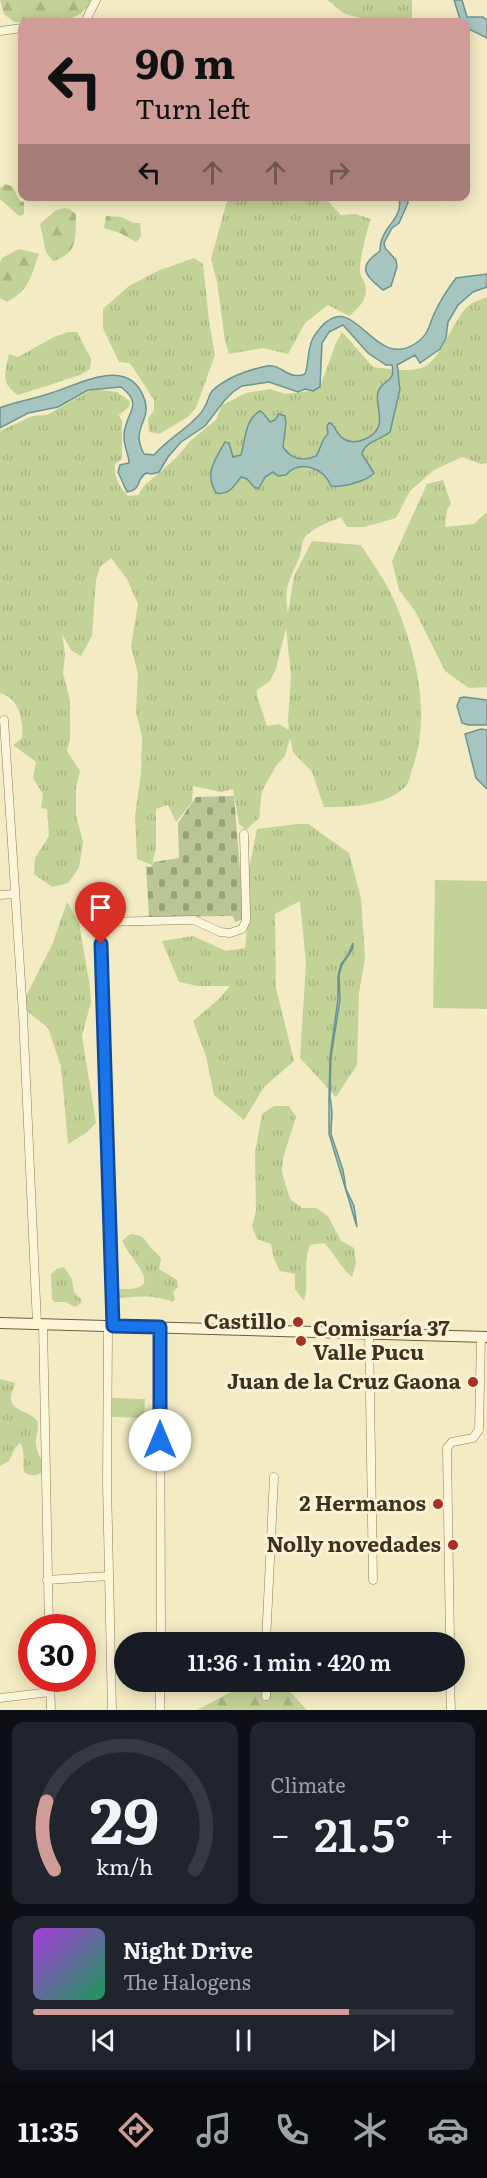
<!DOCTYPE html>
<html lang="en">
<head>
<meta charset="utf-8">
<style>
  :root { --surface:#171b24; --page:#20242c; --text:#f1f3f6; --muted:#9ea1a6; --line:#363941; --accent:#cf9c97 }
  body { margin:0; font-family:Literata,serif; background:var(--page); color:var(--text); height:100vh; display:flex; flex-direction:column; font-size:22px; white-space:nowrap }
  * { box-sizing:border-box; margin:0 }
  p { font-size:20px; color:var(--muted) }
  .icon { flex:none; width:33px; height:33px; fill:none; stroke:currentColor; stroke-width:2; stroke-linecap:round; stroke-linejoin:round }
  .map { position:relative; height:1710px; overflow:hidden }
  .panel { display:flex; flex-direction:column; gap:12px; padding:12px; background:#0d0f14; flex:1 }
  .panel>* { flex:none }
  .top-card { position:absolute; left:18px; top:18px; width:452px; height:183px; border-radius:12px; box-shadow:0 3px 15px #0003; background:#cf9c97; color:#111; overflow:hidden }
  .speed { position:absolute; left:18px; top:1614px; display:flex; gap:12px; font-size:30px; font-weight:700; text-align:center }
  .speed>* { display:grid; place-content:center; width:78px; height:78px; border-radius:50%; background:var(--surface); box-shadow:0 3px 15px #0003; line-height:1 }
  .speed .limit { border:9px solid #d22; background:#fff; color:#111 }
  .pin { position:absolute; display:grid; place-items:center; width:51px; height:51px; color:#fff; margin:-62px -26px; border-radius:50% 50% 50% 0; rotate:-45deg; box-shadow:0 0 6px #0007 }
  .pin .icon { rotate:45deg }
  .me { position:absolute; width:66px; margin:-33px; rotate:0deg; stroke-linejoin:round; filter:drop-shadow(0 0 4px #0008) }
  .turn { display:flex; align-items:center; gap:21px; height:126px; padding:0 18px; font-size:27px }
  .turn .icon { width:78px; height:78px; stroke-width:2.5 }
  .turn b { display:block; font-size:42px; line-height:51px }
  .lanes { display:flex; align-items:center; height:57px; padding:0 18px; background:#0003; justify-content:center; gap:30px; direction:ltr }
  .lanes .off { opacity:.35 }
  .big { font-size:45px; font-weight:600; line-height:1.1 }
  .panel .card { flex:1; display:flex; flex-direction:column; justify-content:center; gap:9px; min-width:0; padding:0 21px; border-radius:12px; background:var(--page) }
  .panel .dial { align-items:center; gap:0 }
  .dial svg { height:156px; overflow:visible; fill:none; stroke:var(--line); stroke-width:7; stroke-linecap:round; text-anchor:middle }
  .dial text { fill:var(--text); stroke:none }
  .song { display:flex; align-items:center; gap:18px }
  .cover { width:72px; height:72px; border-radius:9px; background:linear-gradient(135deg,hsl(280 70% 55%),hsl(150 70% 35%)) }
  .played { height:6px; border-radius:3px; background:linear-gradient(90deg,var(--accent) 75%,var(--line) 75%) }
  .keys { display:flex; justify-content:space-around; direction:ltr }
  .heat { display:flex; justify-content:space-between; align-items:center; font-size:33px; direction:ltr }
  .panel .tiles { flex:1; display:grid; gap:12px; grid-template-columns:1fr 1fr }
  .card:last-child { grid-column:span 2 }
  .trip { position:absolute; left:114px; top:1632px; width:351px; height:60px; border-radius:30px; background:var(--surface); box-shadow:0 3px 15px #0003; font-weight:600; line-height:60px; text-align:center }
  .dock { display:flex; height:96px; justify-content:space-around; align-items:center; background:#090b0e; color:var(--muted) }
  .dock .icon { width:42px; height:42px }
  .dock .current { color:var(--accent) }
  .dock b { font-size:27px; color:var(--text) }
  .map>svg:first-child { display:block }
</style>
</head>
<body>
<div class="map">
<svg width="487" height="1710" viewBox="0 0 487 1710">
  <defs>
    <pattern id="grass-tufts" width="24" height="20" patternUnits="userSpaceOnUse" patternTransform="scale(1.5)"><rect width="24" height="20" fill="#c3d296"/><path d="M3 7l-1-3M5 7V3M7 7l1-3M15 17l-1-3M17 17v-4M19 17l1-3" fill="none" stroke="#a9b581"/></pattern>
    <pattern id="forest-firs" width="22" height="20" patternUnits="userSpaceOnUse" patternTransform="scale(1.5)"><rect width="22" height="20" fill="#c3d296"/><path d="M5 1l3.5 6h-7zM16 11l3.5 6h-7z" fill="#a9b581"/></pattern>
    <pattern id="cemetery-stones" width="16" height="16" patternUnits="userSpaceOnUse" patternTransform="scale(1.5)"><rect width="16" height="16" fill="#bac696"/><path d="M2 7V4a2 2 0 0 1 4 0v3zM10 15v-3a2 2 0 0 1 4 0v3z" fill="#99a17a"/></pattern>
  </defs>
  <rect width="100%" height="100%" fill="#f3ebc4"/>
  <g fill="url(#grass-tufts)" fill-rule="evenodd">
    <path d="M327,0H412V18C396,25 363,20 346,14C340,12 334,4 327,0Z"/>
    <path d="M228,197H324L341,215L355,214L371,219C367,230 359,260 360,271C360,276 364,280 365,284C369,298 359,308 349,316L328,305L305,323L288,354L263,348L229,354L225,341L217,282L211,259Z"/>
    <polygon points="194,258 203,264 209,321 215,355 196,408 188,417 159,434 149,432 148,418 154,411 154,400 132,366 129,363 119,362 103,328 103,309 129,286 160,270"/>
    <path d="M487,297V463L481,464L462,457L434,470L410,491L396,518L364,527H347L341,517C330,522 311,528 304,539C301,544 302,552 299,558C290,581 283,586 288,613L294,576L312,541L361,545C372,563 386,581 394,600C416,651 432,716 412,769C411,774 409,782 406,786C385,807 350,807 324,807L312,772L293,752L290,738L285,756L276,766L262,791L259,818L246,830L239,824L233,789L221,792L193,786L192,802L176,822L168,805L156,809V846L152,865L137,859L135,816L141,773L142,736L136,712L138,674L131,646L138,604L127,579L111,558L100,567L96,580L92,636L81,656L71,650L62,634L65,654L63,673L70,701V739L67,751L80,771L76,788V816L83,842L79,868L68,883L52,887L34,874L35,858L49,836L47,809L41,808L43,794L33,778L36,762L13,745L22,738C24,721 19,698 0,693V431L32,416L47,415L93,389L117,392L130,401L129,407L119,415L122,421V459L115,464C114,478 119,486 128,496L138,495L144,486L177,457L191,440L216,420L222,405L246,393L270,389L285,394L310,391L321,384L336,343L342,332L373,367C390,369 407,373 424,367C439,361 454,320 467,307C472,302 480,300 487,297ZM286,628L291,676L288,720L289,730L279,724L267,726L257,696V690L270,681L276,669Z"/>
    <path d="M68,332H77L91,359L90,369L80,375L18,395C0,383 5,374 9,354L18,357L54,337Z"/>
    <polygon points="443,480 451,504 447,510 445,527 474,524 487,512 487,687 469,688 445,671 415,611 399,590 392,561 427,484"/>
    <polygon points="297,824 308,824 349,853 361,898 365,957 359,993 357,1065 336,1097 300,1058 306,964 300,901 275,914 276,988 294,1061 264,1087 244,1120 214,1095 206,1056 193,1021 219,999 230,986 198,986 179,982 162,941 193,936 226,951 245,948 249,906 249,869 257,829"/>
    <polygon points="67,902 79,923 90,987 91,1002 82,1036 96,1123 86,1133 68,1144 61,1066 48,1028 21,1006 52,945"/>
    <path d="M274,1106H289L296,1117L283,1158L282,1172L290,1199L302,1208H316L328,1216L341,1241L354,1248L356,1263L352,1277C340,1267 335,1254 324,1243L310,1245C302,1266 310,1279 304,1301L295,1289V1274L280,1271L274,1259L271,1244L257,1239L252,1226L256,1211L255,1152L262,1114Z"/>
    <path d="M132,1234C147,1236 145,1242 153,1250C156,1253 159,1255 161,1258L159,1269L177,1280L178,1287L173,1292L175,1299L173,1302C150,1294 142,1297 120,1298L117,1296L120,1289C168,1291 132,1262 122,1241L129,1235Z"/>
    <polygon points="64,1267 72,1279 74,1292 82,1300 81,1303 75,1307 66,1302 55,1302 52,1300 51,1274 57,1269"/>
    <path d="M0,1379L15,1383C15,1388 11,1392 11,1396C9,1411 31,1411 37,1421C40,1428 35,1437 36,1444C36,1454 45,1461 44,1471C36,1476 32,1477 24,1472C22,1462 26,1452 20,1443L15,1448L9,1461L0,1466Z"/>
  </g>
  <g fill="url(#forest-firs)">
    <path d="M0,0H93C89,5 85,11 80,14C65,24 32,22 14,22L4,14Z"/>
    <polygon points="5,184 12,186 20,201 24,202 24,214 19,216 0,199 0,188"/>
    <path d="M64,208L69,209L76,214C75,239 79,252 53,261L46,252L40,224L55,211Z"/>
    <polygon points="106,216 122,217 133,223 140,223 141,236 136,242 120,233 104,228"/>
    <path d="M19,249L39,254C30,278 30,289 7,302L0,298V262L2,258Z"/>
    <polygon points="250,1682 281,1682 307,1710 197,1710"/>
  </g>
  <polygon fill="url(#cemetery-stones)" points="234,796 244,919 235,922 233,916 149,917 146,866 151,867 154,862 179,858 178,823 196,797"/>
  <g fill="#c3d296">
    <polygon points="435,880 487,881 487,1009 433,1008"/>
    <polygon points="112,1398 145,1399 144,1418 111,1417"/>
  </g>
  <g fill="#a6c5c0" stroke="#6c9590" stroke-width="1.5">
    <polygon points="454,0 462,0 467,17 483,17 487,20 487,38 465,27 465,22 461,22"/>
    <path d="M399,197H407L408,203L399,223L392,228L384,243L385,248L396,260L397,267L391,286L383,290C364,274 357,267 380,251C380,225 404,221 399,197Z"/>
    <path d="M487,274V287L473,292L458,305L448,322L446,338L440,349L420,363L415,355L397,365C399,373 398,381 400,389L390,432C381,440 365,441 362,454L374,473C368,481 340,488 331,486C324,468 300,459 286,475L278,476L273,472L265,477L259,488H255L247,479L241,477C234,486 229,496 216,493C204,474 215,459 225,442L229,443L233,457L241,455C245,441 245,419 260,411L264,414L270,422L275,420L279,414L285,416L286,423L283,447C291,459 303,462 316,456C321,449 321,439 328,434L327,426L329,423L332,424C336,429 338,436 344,439C355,446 375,438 379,425C382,414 375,403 378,392C382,379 396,384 392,365H386L368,353L343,325L329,332L322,343L320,387L313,391L305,389L298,392L269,382L242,386L233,392L224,401L205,426L181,442L168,457L159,472L152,474L146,473C135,480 143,489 127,492L118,472L120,465L129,463C129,454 123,445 124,435C125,413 145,405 121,387L88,390L58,407L28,413L0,428V408L2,407C18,401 35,399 51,393C81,384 131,354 145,401C151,422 130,428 144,454L154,455C165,442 179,434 192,422C196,418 202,413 204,408C208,403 208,396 212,391C226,378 248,370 267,366C281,363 288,381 305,374C309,363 307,350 313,338C315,334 318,331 321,327C356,287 374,376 419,341C429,333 429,325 434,314C440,301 447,290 456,278Z"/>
    <polygon points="464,697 487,700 487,725 468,725 462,723 457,706 460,698"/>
    <polygon points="481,729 487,730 487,789 476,778 465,734"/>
    <polygon points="353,943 353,948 342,965 339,975 340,1000 331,1057 330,1096 332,1112 331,1134 343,1170 346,1189 354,1206 357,1227 329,1134 329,1097 330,1057 338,999 338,976 341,964 348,955"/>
  </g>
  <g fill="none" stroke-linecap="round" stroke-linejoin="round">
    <defs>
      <g id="street">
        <polyline points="85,22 96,0"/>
        <polyline points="0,31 22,28"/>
        <polyline points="4,720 23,1014 37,1324"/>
        <polyline points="0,895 15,894"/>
        <polyline points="43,1324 49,1628"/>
        <polyline points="108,1326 107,1483 112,1710"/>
        <polyline points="113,1326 100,922 194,920 220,932 230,933 242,929 246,921 246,914 244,834"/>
        <polyline points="160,1327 161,1642"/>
        <polyline points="369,1332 373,1580"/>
        <polyline points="47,1580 109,1576"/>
        <polyline points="266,1642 274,1477"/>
        <polyline points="450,1642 447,1448 452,1442 473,1438 479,1430 481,1337"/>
        <polyline points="50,1678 51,1710"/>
        <polyline points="450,1682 451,1710"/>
        <polyline points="266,1696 267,1682"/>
        <polyline points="0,1698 50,1692"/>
        <polyline points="160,1710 160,1682"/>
      </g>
      <polyline id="secondary" points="0,1323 487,1337"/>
    </defs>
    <use href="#street" stroke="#907d58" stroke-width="9"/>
    <use href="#secondary" stroke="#715e3b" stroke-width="12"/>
    <use href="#street" stroke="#fcf6d9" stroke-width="8"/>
    <use href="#secondary" stroke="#fcf6d9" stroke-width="10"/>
  </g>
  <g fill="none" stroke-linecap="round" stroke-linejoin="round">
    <defs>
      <polyline id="route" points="101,944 113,1326 160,1327 160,1440"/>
    </defs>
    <use href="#route" stroke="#114b97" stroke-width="15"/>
    <use href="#route" stroke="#1a73e8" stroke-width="10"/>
  </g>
  <g fill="#a53222" stroke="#f9f3d5" stroke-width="2">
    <circle cx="298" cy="1322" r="6"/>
    <circle cx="301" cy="1341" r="6"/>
    <circle cx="473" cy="1382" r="6"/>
    <circle cx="438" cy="1504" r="6"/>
    <circle cx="453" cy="1545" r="6"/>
  </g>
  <g text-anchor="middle" stroke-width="6" stroke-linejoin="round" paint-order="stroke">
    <g font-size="21" font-weight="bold" fill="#3e321e" stroke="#f9f3d5" text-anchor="end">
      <text x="286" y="1329">Castillo</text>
      <text x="313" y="1336" text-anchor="start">Comisaría 37<tspan x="313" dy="24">Valle Pucu</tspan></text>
      <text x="461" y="1389">Juan de la Cruz Gaona</text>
      <text x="426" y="1511">2 Hermanos</text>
      <text x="441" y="1552">Nolly novedades</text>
    </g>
  </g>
</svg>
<div class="speed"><div class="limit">30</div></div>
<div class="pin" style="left:101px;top:944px;background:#d93025"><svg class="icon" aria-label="arrive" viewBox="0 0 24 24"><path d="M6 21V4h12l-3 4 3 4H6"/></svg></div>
<svg class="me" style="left:160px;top:1440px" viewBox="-20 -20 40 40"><circle r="19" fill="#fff"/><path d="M0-13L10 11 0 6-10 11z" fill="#1a73e8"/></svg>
<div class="trip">11:36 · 1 min · 420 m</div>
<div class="top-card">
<div class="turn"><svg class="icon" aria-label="left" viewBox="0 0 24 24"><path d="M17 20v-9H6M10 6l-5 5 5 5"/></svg><div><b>90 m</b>Turn left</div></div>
<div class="lanes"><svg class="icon" aria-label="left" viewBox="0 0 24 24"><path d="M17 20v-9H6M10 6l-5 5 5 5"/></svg><svg class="icon off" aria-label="ahead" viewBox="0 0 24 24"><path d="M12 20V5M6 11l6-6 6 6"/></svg><svg class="icon off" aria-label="ahead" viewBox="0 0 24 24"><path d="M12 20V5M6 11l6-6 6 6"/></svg><svg class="icon off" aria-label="right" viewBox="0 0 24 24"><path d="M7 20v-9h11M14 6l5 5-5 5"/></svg></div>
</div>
</div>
<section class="panel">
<div class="tiles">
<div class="card dial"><svg viewBox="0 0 100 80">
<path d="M14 69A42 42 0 1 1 86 69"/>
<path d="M14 69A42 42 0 0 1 10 34" stroke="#cf9c97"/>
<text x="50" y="56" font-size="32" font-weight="700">29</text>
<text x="50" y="72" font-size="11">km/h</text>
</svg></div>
<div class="card"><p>Climate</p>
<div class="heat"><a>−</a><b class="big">21.5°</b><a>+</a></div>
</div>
<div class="card">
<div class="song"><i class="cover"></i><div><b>Night Drive</b><p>The Halogens</p></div></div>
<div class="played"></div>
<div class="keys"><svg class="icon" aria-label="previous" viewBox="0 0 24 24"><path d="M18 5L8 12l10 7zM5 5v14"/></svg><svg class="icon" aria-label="pause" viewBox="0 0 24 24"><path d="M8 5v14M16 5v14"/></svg><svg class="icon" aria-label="next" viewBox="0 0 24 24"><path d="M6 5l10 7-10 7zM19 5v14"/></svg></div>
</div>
</div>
</section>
<nav class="dock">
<b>11:35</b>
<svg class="icon current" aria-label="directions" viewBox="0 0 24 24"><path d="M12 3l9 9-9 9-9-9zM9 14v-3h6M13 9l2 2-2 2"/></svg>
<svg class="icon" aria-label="music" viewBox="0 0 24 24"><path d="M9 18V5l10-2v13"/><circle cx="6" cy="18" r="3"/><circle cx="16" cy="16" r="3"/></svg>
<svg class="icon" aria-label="phone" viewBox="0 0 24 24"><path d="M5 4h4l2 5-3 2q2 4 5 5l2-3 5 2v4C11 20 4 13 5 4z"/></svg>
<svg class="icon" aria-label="climate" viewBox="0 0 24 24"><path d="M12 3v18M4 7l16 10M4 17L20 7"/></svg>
<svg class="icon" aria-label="car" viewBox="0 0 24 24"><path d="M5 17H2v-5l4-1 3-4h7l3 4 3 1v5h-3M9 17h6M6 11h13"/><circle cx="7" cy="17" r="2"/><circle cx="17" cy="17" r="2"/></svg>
</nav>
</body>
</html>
